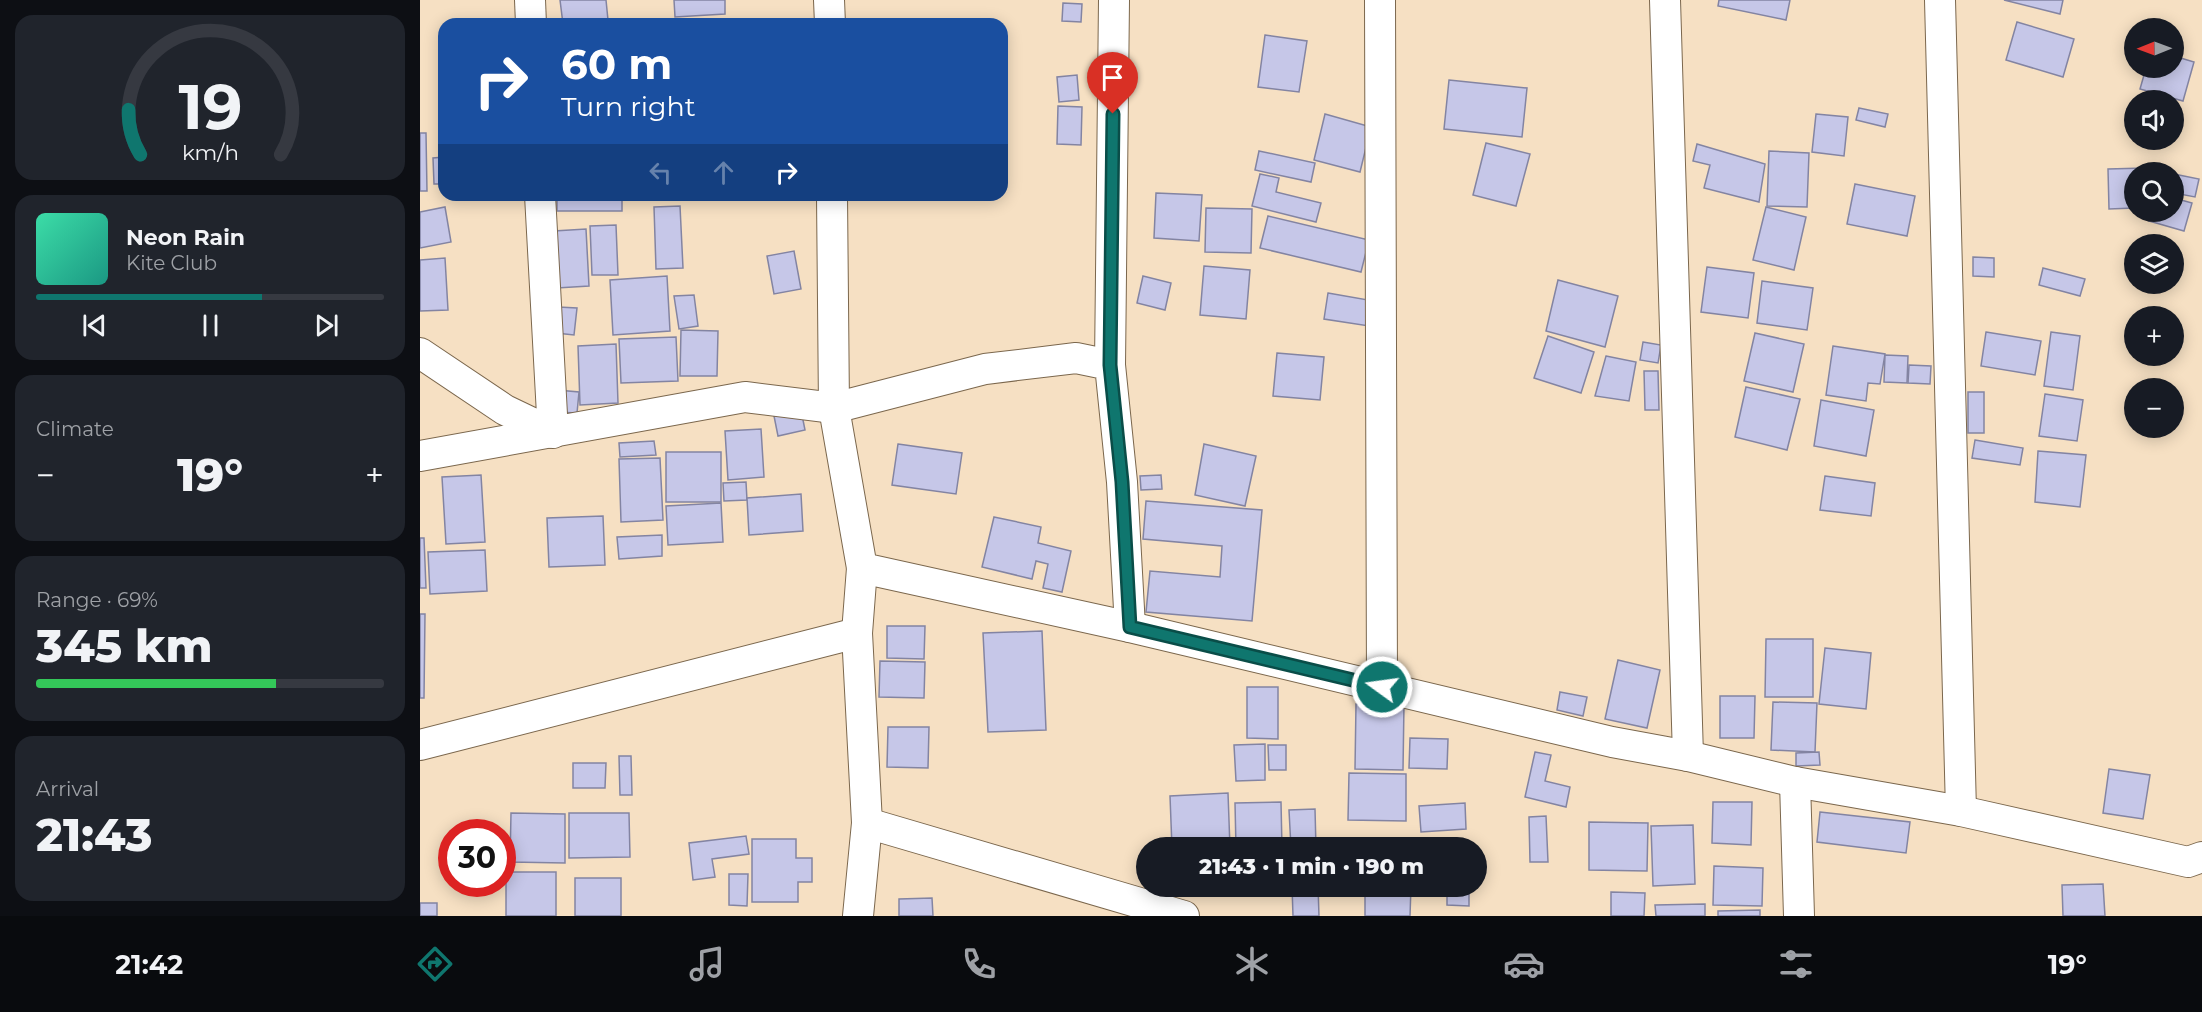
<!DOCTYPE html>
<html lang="en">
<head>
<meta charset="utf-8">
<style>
  :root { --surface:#171b24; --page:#20242c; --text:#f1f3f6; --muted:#9ea1a6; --line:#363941; --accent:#0f766e }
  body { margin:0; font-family:Montserrat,sans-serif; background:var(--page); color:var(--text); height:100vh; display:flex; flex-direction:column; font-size:22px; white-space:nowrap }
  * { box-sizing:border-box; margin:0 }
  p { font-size:20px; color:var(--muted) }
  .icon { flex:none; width:33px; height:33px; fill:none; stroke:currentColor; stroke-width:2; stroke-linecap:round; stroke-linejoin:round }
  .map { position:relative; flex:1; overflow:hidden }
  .side { display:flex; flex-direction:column; gap:15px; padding:15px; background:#0d0f14; width:420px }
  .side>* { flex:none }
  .banner { position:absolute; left:18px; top:18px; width:570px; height:183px; border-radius:18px; box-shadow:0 3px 15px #0003; background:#1a4fa0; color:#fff; overflow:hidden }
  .needle { width:39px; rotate:269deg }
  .tools { position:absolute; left:1704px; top:18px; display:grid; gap:12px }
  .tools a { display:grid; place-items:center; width:60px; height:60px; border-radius:50%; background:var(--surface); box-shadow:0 3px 15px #0003; font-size:30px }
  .speed { position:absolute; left:18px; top:819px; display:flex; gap:12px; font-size:30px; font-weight:700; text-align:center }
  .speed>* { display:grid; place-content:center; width:78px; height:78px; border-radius:50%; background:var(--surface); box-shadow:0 3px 15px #0003; line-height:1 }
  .speed .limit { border:9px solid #d22; background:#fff; color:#111 }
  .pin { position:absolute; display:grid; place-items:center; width:51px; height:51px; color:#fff; margin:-62px -26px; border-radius:50% 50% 50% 0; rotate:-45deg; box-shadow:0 0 6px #0007 }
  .pin .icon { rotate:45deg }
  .me { position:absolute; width:66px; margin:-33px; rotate:284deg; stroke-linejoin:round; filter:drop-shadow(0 0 4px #0008) }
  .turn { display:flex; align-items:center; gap:21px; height:126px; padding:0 24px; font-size:27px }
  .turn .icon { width:78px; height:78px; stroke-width:2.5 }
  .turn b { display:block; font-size:42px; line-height:51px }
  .lanes { display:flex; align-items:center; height:57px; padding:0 24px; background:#0003; justify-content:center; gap:30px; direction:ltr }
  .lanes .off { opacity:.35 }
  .big { font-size:45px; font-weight:800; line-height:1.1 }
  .side .tile { flex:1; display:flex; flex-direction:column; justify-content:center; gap:9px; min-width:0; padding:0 21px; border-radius:18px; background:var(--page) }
  .side .dial { align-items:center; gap:0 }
  .dial svg { height:156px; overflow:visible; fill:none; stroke:var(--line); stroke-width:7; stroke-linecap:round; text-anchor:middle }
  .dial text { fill:var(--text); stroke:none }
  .song { display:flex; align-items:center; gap:18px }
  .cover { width:72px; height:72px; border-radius:9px; background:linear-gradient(135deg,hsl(160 70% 55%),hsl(170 70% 35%)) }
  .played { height:6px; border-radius:3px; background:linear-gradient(90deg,var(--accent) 65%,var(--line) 65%) }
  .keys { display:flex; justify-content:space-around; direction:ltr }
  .heat { display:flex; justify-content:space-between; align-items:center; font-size:33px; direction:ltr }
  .charge { height:9px; border-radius:4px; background:linear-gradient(90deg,#34c759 69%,var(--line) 0) }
  .trip { position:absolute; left:716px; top:837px; width:351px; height:60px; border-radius:30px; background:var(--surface); box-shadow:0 3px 15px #0003; font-weight:800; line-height:60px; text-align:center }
  .menu { display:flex; height:96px; justify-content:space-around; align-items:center; background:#090b0e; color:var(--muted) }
  .menu .icon { width:42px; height:42px }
  .menu .selected { color:var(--accent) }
  .menu b { font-size:27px; color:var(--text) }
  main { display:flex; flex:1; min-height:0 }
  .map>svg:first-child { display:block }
</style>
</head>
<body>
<main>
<section class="side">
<div class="tile dial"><svg viewBox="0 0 100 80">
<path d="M14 69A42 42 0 1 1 86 69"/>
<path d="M14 69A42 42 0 0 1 8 46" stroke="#0f766e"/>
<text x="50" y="56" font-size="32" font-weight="700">19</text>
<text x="50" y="72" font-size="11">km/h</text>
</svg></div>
<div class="tile">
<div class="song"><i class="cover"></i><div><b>Neon Rain</b><p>Kite Club</p></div></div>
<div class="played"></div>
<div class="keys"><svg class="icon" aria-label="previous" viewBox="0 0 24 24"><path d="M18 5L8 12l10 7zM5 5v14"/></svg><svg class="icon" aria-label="pause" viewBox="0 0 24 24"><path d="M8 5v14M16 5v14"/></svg><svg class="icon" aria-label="next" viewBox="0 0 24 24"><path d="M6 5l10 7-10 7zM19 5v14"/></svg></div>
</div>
<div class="tile"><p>Climate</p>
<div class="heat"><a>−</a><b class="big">19°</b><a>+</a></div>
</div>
<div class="tile"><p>Range · 69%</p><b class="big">345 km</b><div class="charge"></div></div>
<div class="tile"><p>Arrival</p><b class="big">21:43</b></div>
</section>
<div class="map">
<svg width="1782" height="916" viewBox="0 0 1782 916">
  <rect width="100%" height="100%" fill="#f6e0c3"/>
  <g fill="#c6c7e8" stroke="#8384a2" stroke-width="1.5">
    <polygon points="140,0 186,0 188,20 143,24"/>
    <polygon points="254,0 305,0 305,14 255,17"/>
    <polygon points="1299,0 1370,0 1366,20 1298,6"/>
    <polygon points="1584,0 1643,0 1640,14"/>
    <polygon points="643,3 662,4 661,22 642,21"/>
    <polygon points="1597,22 1654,39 1643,77 1586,60"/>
    <polygon points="845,35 887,41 879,92 838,87"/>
    <polygon points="1754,56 1774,62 1763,101 1720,89 1726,68 1754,68"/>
    <polygon points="657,75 659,100 639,102 637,77"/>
    <polygon points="1029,80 1107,88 1102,137 1024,129"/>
    <polygon points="638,106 662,107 661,145 637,144"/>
    <polygon points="1439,108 1468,114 1465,127 1436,120"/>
    <polygon points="905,114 951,127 940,172 894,160"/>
    <polygon points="1396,114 1428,117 1424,156 1392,152"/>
    <polygon points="0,133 6,133 7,191 0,191"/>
    <polygon points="1066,143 1110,154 1096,206 1053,195"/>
    <polygon points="1277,144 1345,164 1339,202 1284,188 1290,165 1273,161"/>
    <polygon points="839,151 895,163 891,182 835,170"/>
    <polygon points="1349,151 1389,153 1387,207 1347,206"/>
    <polygon points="24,157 24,184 14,184 13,158"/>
    <polygon points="1725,168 1725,172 1714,172 1714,208 1689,209 1688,169"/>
    <polygon points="840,174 859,178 856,192 901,203 896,222 832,206"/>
    <polygon points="1754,174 1779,179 1775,197 1754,193"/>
    <polygon points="1435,184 1495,196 1487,236 1427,224"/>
    <polygon points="736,193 782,195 779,241 734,238"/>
    <rect x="137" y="195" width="65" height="16"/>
    <polygon points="1754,198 1772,203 1764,231 1729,221 1732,212 1754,212"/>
    <polygon points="260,206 263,268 236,269 234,207"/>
    <polygon points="25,207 31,242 0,248 0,212"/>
    <polygon points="1346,207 1386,217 1374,270 1333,260"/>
    <polygon points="786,208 832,209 831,253 785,252"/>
    <polygon points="848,216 949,240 941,272 840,248"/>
    <polygon points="196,225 198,275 172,275 170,226"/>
    <polygon points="166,229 169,286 137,288 134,231"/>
    <polygon points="374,251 381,289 354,294 347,256"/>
    <polygon points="1553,257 1574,258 1574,277 1553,276"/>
    <polygon points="25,258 28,310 0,311 0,260"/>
    <polygon points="784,266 830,270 826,319 780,315"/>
    <polygon points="1287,267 1334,273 1328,318 1281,312"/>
    <polygon points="1623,268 1665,279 1660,296 1619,285"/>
    <polygon points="247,276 250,331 193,335 190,280"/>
    <polygon points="723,276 751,283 745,310 717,303"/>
    <polygon points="1138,280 1198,296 1185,347 1126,331"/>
    <polygon points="1342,281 1393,288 1387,330 1337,323"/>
    <polygon points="908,293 954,301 949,326 904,319"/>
    <polygon points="274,295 278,326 259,329 254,296"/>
    <polygon points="138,307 157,308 154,335 136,333"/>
    <polygon points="261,330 298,331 297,376 260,376"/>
    <polygon points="1566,332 1621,341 1615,375 1561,366"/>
    <polygon points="1631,332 1660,336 1653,390 1624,386"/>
    <polygon points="1335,333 1384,344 1373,392 1324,381"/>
    <polygon points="1128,336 1174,352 1161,393 1114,378"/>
    <polygon points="256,337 258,381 201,383 199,339"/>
    <polygon points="1223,342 1241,345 1238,363 1220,360"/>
    <polygon points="196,344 198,403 160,405 158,346"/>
    <polygon points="1413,346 1465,354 1460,384 1448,383 1446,401 1406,395"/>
    <polygon points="857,353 904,357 900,400 853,396"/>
    <polygon points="1465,355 1488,356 1487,383 1464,382"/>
    <polygon points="1186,356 1216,362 1209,401 1175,396"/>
    <polygon points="1489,365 1511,366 1510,384 1488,383"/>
    <polygon points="1224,371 1238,371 1239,410 1225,410"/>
    <polygon points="1326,387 1380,399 1367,450 1315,437"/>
    <polygon points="137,390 159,392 157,413 136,412"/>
    <rect x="1548" y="392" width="16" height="41"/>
    <polygon points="1625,394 1663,400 1657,441 1619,436"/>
    <polygon points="1401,400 1454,410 1446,456 1394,446"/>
    <polygon points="381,410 385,430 358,436 354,416"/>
    <polygon points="341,429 344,477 308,480 305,431"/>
    <polygon points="1555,440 1603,448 1600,465 1552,458"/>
    <polygon points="234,441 236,455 200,457 199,443"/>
    <polygon points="478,444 542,453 536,494 472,485"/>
    <polygon points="784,444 836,456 825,506 775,495"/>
    <polygon points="1618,451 1666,455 1660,507 1615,502"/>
    <rect x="246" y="452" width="55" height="50"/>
    <polygon points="240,458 243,520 201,522 199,459"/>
    <polygon points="61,475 65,542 26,544 22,477"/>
    <polygon points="741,475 742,489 721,490 720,476"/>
    <polygon points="1405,476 1455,483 1451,516 1400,510"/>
    <polygon points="326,482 327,500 304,501 303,483"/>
    <polygon points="381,494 383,531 329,535 327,498"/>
    <polygon points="726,501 842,510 832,621 726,612 730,571 800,577 802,546 723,539"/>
    <polygon points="301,503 303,542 248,545 246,506"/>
    <polygon points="183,516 185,565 129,567 127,518"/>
    <polygon points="574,517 621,527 618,543 651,551 642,592 623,588 628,564 616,561 612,579 562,567"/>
    <polygon points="242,535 242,556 199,559 197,537"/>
    <polygon points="0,538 4,538 6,588 0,588"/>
    <polygon points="65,550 67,591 10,594 8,552"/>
    <polygon points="0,614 5,614 4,698 0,698"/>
    <polygon points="467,626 505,626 504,659 467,658"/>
    <polygon points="622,631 626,730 568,732 563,633"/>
    <polygon points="1346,639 1393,639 1393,697 1345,697"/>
    <polygon points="1405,648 1451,653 1446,709 1399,704"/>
    <polygon points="1198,660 1240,670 1227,728 1185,719"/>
    <polygon points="460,661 505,662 504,698 459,697"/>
    <polygon points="827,687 858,687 858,739 827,738"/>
    <polygon points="1140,692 1167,697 1163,716 1137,710"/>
    <polygon points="1300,696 1335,696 1334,738 1300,738"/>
    <polygon points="1353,702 1397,703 1395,752 1351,750"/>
    <polygon points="936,704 984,704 983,770 935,769"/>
    <polygon points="468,727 509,727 508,768 467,767"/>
    <polygon points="990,738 1028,739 1027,769 989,768"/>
    <polygon points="845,744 845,780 816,781 814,745"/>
    <polygon points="848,745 866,745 866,770 849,770"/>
    <polygon points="1115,752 1131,755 1125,781 1150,787 1146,807 1105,797"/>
    <polygon points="1399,752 1400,765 1376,766 1376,753"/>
    <polygon points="199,756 211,756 212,795 200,795"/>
    <polygon points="153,763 186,763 185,788 153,788"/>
    <polygon points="1689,769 1730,775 1723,819 1683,813"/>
    <polygon points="929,773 986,774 986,821 928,820"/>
    <polygon points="808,793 810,848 752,848 750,796"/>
    <polygon points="861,802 862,848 816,848 815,803"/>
    <polygon points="1293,802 1332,802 1331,845 1292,843"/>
    <polygon points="1045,803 1046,829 1001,832 999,806"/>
    <polygon points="895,809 896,848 871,848 869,810"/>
    <polygon points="1400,812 1490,822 1486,853 1397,842"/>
    <polygon points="91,813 145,814 145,863 90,862"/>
    <polygon points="149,813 209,813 210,857 149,858"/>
    <polygon points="1126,816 1128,862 1110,862 1109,817"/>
    <polygon points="1169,822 1228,823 1227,871 1169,870"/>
    <polygon points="1273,825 1275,884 1233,886 1231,826"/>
    <polygon points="326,836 329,854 292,859 295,877 273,880 269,843"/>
    <polygon points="332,839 376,839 376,858 392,858 392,882 378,882 378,902 332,902"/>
    <polygon points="1294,866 1343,868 1342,906 1293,905"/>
    <rect x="86" y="872" width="50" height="44"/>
    <polygon points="309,874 328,874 327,906 309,905"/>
    <rect x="155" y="878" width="46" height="38"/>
    <polygon points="1683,884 1685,916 1643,916 1642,885"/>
    <polygon points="872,886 898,886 899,916 873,916"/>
    <polygon points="945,886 991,886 990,916 945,916"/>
    <polygon points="1027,886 1049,886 1049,906 1027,905"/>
    <polygon points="1191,892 1225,893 1224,916 1191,916"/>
    <polygon points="512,898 513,916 479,916 479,899"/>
    <rect x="0" y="903" width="17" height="13"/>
    <polygon points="1285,904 1285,916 1236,916 1235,905"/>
    <polygon points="1340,910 1340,916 1298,916 1298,911"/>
  </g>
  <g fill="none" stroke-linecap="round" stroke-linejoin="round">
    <defs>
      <g id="minor">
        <polyline points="110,0 111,24"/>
        <polyline points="409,0 410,24"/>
        <polyline points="960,0 962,687"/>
        <polyline points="1245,0 1268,756"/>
        <polyline points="1520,0 1541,811"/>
        <polyline points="412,195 414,408 442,568 710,627 1192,742 1268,756 1375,782 1541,811 1768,862 1782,857"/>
        <polyline points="0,353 85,410 133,433 120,195"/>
        <polyline points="690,365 694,0"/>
        <polyline points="0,456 325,397 414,408 565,369 656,358 690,365 702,482 710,627"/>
        <polyline points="0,745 437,633"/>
        <polyline points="1375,782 1379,916"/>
        <polyline points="447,823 764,916"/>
        <polyline points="438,916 447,823 437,633 442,568"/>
      </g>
    </defs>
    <use href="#minor" stroke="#7b674d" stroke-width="32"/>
    <use href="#minor" stroke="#fff" stroke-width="30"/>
  </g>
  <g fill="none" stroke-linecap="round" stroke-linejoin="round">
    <defs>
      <polyline id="route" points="693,114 690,365 702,482 710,627 962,687"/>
    </defs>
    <use href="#route" stroke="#0a4d48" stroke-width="15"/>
    <use href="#route" stroke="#0f766e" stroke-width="10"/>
  </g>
</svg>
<div class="tools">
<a><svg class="needle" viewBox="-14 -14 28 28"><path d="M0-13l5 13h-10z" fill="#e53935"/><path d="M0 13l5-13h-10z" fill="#9ea1a6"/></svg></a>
<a><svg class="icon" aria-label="sound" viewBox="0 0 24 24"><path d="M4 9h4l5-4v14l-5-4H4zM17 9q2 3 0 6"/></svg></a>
<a><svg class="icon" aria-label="search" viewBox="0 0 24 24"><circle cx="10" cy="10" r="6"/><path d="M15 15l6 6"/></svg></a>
<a><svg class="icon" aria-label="layers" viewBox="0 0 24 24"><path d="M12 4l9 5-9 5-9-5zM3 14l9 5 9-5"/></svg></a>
<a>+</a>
<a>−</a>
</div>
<div class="speed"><div class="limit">30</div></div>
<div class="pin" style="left:693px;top:114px;background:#d93025"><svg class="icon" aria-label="arrive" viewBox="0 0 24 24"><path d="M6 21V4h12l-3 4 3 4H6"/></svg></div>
<svg class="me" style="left:962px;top:687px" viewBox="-20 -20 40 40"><circle r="17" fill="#0f766e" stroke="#fff" stroke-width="3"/><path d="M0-11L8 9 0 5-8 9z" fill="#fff"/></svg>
<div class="trip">21:43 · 1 min · 190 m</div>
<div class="banner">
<div class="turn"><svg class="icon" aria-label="right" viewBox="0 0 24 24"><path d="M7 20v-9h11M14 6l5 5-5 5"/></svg><div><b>60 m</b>Turn right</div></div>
<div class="lanes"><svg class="icon off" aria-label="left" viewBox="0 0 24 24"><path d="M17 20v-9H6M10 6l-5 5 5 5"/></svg><svg class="icon off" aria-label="ahead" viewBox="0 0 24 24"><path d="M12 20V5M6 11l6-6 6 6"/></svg><svg class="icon" aria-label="right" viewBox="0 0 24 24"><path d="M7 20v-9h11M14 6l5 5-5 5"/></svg></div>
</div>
</div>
</main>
<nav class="menu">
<b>21:42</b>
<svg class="icon selected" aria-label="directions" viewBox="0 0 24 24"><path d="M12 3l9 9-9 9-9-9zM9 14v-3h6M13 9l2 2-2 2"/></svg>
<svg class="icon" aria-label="music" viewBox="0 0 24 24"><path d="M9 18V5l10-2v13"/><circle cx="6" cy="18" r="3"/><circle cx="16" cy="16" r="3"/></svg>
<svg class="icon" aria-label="phone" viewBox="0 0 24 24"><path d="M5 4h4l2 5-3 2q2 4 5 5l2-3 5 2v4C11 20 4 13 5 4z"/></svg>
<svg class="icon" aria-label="climate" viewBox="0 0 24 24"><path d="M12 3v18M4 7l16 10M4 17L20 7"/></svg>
<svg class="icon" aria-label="car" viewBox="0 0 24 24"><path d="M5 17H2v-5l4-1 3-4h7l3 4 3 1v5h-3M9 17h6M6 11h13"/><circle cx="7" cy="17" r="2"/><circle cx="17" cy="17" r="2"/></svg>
<svg class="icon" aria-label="filters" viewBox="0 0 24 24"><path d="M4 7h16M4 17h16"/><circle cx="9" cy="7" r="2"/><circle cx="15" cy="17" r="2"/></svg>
<b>19°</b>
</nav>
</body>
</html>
